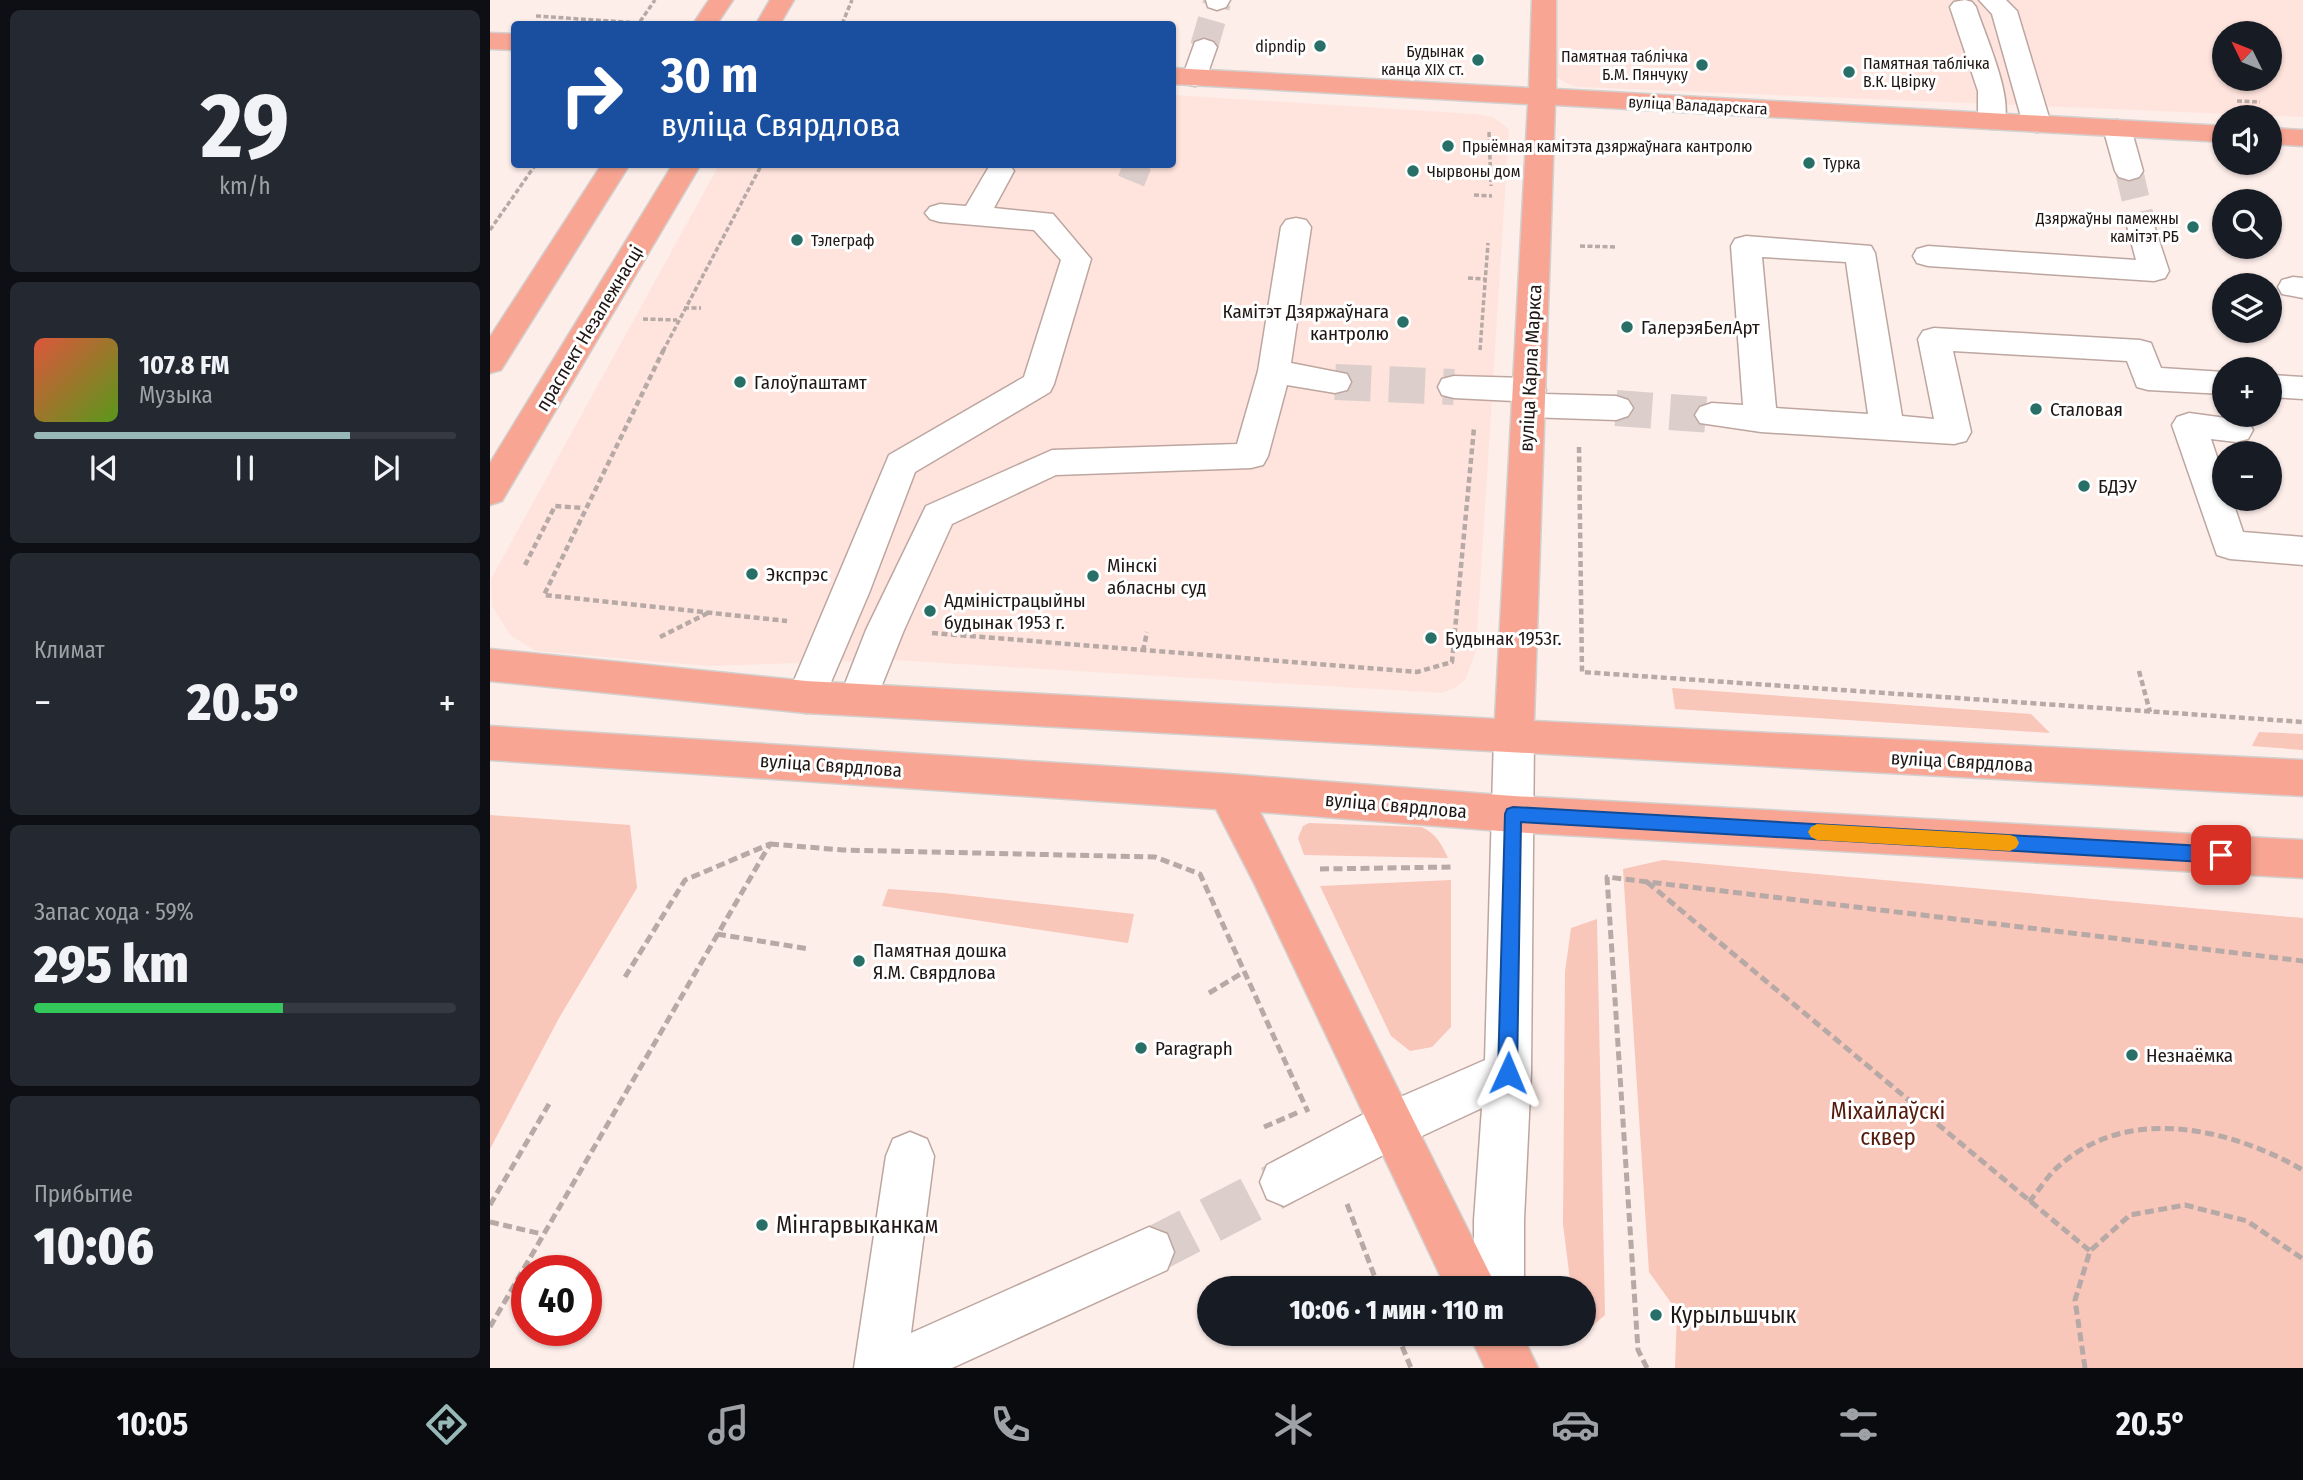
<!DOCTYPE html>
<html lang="ru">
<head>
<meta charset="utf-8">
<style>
  :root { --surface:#171b24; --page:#242831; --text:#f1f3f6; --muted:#9ea1a6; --line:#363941; --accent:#97b8b6 }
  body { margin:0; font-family:"Fira Sans Condensed",sans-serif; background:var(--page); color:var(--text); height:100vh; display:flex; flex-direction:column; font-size:26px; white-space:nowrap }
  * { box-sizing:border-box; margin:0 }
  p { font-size:23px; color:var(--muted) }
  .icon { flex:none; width:38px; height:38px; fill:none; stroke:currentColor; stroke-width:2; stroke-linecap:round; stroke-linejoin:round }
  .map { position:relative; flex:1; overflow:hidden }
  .side { display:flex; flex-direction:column; gap:10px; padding:10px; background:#0d0f14; width:490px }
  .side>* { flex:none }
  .guide { position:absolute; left:21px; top:21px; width:665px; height:147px; border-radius:7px; box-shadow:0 2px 5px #0004; background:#1a4fa0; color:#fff; overflow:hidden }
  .needle { width:46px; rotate:313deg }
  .fabs { position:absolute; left:1722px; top:21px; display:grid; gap:14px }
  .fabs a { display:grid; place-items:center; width:70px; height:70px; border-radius:50%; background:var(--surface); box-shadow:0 2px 5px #0004; font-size:35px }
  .speed { position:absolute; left:21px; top:1255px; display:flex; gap:14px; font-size:35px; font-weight:700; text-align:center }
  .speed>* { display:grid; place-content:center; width:91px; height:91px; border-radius:50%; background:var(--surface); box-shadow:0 2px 5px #0004; line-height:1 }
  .speed .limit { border:10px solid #d22; background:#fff; color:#111 }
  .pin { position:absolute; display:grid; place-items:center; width:60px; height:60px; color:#fff; margin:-30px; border-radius:14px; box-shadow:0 4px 10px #0006 }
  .me { position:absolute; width:77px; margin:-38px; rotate:1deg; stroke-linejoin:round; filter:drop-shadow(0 0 5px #0008) }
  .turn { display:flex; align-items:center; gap:24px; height:147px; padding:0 35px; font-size:32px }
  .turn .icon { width:91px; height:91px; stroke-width:2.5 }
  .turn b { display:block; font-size:49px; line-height:60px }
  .big { font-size:52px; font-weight:800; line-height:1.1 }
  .side .tile { flex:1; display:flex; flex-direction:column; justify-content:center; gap:10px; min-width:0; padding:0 24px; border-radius:10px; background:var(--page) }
  .side .dial { align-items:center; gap:0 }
  .dial b { font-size:91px; line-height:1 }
  .song { display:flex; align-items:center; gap:21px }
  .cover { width:84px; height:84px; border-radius:10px; background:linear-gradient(135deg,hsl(10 70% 55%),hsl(90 70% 35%)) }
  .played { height:7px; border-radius:4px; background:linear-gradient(90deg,var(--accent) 75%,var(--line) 75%) }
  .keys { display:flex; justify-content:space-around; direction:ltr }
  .heat { display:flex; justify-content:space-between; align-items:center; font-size:38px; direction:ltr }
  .charge { height:10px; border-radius:5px; background:linear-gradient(90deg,#34c759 59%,var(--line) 0) }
  .trip { position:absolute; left:707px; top:1276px; width:399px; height:70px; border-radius:35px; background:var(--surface); box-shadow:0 2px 5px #0004; font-weight:800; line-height:70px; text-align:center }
  .menu { display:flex; height:112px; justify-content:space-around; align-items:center; background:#090b0e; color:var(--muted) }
  .menu .icon { width:49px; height:49px }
  .menu .active { color:var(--accent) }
  .menu b { font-size:32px; color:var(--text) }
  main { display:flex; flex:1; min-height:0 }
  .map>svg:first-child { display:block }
</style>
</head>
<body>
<main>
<section class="side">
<div class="tile dial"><b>29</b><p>km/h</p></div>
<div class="tile">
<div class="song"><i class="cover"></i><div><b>107.8 FM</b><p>Музыка</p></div></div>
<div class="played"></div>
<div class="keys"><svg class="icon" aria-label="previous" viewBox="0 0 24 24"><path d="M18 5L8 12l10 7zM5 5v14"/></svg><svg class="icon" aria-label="pause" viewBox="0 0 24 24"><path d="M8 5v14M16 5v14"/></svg><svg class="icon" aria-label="next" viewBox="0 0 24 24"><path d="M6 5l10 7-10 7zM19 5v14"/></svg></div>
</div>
<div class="tile"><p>Климат</p>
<div class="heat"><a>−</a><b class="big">20.5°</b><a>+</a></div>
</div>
<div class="tile"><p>Запас хода · 59%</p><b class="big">295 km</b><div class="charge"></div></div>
<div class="tile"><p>Прибытие</p><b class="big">10:06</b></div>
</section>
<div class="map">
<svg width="1813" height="1368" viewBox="0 0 1813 1368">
  <rect width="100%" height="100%" fill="#fdeeea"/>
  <g fill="#ffe4dd" fill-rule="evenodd">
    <path d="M1064,0H1813V117L1089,87L1078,84L1062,74ZM1734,33H1780V79H1734Z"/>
    <polygon points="683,95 985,114 1003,117 1019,129 986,650 976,679 965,688 952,693 402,660 218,666 46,651 20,635 2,606 1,579 229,165 682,164"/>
  </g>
  <g fill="#f9c6ba">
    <polygon points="1182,688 1541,714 1560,733 1185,709"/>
    <polygon points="1769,732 1813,734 1813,750 1762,746"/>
    <polygon points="0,815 140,825 147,888 69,1018 0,1149"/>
    <path d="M819,823L931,827C945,832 952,845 958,858L814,855L808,838L813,826Z"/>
    <polygon points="1173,860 1813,918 1813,1368 1185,1368 1187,1311 1159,1272 1133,869"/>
    <polygon points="961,880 961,1027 942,1047 920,1051 901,1036 830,886"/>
    <polygon points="398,889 454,893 644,914 638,943 392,906"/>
    <polygon points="1107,919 1115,1315 1094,1333 1094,1288 1081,1288 1073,1224 1075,972 1081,928"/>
  </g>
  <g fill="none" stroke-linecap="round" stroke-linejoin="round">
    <g stroke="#dcceca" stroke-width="28" stroke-dasharray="28 14" stroke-linecap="butt">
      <polyline points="714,47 727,2"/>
      <polyline points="1639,171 1652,226"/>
      <polyline points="641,181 648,164"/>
    </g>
    <g stroke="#dcceca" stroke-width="36" stroke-dasharray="36 18" stroke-linecap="butt">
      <polyline points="845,382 964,387"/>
      <polyline points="1126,408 1222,415"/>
    </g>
    <polyline stroke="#dcceca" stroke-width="46" stroke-dasharray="46 23" stroke-linecap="butt" points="659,1252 794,1182"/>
    <defs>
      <g id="minor">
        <polygon points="716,0 740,0 736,7 727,10 718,7"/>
        <path d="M1475,0L1482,2L1486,7C1494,33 1527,104 1512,127L1502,129L1492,127L1488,121V91L1460,7L1464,2Z"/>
        <polygon points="1489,0 1516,0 1527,11 1561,124 1557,130 1547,132 1537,130 1533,124 1502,14"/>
        <polygon points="714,39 723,42 727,47 714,84 705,86 696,84 692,78 705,42"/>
        <polygon points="1627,120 1637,122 1641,128 1653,171 1649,177 1639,180 1629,177 1625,171 1613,128 1617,122"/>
        <polygon points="519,164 524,171 504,208 563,214 601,259 564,384 560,392 425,472 379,593 330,708 316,713 302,708 297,697 399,455 534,377 571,260 544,230 450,222 440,219 435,213 440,207 450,204 476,206 500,165"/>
        <polygon points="1652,217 1662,219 1679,271 1675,278 1664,281 1438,266 1427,263 1423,256 1427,249 1438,246 1646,260 1637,226 1642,219"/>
        <polygon points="806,218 816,220 821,227 801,363 857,374 861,382 857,390 845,393 797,385 778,456 773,465 761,468 566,475 462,524 414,630 382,710 368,715 354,710 349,699 376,630 436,506 562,450 747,444 768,371 791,227 796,220"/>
        <path d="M1256,236L1381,246L1385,253L1412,416L1444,419L1428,339L1433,331L1444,328L1650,340L1661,343L1671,368L1734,372V394L1658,390L1647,387L1637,361L1463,351L1481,432L1476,441L1464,444L1271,432L1210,423L1205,415L1210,407L1222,403L1253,405L1241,246L1245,239ZM1272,257L1356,262L1378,414L1286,408Z"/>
        <polygon points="1803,277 1813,278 1813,298 1792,294 1788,287 1792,280"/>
        <polygon points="1780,375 1813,377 1813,399 1780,397"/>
        <polygon points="964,376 1040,378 1052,382 1056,390 1054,394 1126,396 1138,400 1143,408 1138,416 1126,420 1038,417 1026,413 1022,405 1024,401 964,398 952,395 948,387 952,379"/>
        <polygon points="1699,413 1758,421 1763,430 1758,439 1746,442 1721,439 1734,478 1734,499 1742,499 1753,532 1813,537 1813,565 1740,559 1727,555 1682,425 1687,417"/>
        <polygon points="1024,719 1038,724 1044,736 1041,1073 1034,1220 1034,1288 984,1288 984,1220 992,1108 919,1142 794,1206 777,1199 770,1182 777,1165 885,1108 995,1060 1004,736 1010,724"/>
        <polygon points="420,1132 437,1139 444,1156 421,1333 659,1227 677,1234 684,1252 677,1270 462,1368 364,1368 396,1156 403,1139"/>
      </g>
      <g id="major">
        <polygon points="219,0 243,0 227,24 203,24"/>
        <polygon points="280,0 304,0 290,24 266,24"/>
        <polygon points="1042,0 1066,0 1066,89 1734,126 1734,142 1065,105 1044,721 1813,760 1813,796 316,713 0,681 0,649 316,681 1005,719 1038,104 682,84 682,68 1039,88"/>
        <polygon points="0,33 24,34 24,50 0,49"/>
        <polygon points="1780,128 1813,130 1813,146 1780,144"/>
        <polygon points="112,164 140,164 11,370 0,373 0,337"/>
        <polygon points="183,164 211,164 12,501 0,505 0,463"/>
        <polygon points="0,726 738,774 1023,796 1813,840 1813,878 1023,832 770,812 1007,1288 956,1288 765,885 726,809 0,760"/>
        <polygon points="979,1334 1032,1334 1048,1368 995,1368"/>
      </g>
    </defs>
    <use href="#minor" stroke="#bda6a0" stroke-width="3"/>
    <use href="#major" stroke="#d2d1d0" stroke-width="3"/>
    <g stroke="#b7a9a6" stroke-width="3.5" stroke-dasharray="5 2.5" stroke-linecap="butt">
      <polyline points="46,16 149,23 165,0"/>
      <polyline points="352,24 362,0"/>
      <polyline points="1747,101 1770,102"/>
      <polyline points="999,132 1001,186"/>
      <polyline points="984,195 1002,196"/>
      <polyline points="0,230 46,164"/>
      <polyline points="1090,246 1126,247"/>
      <polyline points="978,278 995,279"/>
      <polyline points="194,308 211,308"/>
      <polyline points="153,319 187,320"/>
      <polyline points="990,350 998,243"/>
      <polyline points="173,351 272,164"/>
    </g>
    <g stroke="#b7a9a6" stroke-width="4.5" stroke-dasharray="6 3.5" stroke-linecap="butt">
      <polyline points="174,349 54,595 297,621"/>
      <polyline points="1089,447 1092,672 1813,722"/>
      <polyline points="35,565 65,506 93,508"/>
      <polyline points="442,633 927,672 962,662 984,428"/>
      <polyline points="170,637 218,613"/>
      <polyline points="653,651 657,632"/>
      <polyline points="1649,671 1660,712"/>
    </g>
    <g stroke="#b7a9a6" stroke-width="5" stroke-dasharray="9 4.5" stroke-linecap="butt">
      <polyline points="280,844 353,850 665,857 710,874 818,1112"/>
      <polyline points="830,869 962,867"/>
      <polyline points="1157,882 1600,1251"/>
      <polyline points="227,934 319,949"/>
      <polyline points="719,993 754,972"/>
      <polyline points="774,1127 809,1112"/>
      <path d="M1539,1202C1549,1190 1558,1175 1570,1165C1640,1104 1741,1129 1813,1170"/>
      <polyline points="857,1204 889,1288"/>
      <polyline points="0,1205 59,1104"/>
      <polyline points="0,1222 52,1234"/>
      <polyline points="0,1327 280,844 195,880 135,977"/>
      <polyline points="907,1334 921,1368"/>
      <polyline points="1157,1368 1148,1350 1117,877 1813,961"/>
      <polyline points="1595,1368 1585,1300 1600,1251 1640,1215 1695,1205 1757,1221 1813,1259"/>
    </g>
    <use href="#minor" fill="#fff" fill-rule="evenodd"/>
    <use href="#major" fill="#f8a693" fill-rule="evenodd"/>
  </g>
  <polygon fill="#1a73e8" stroke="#114b97" stroke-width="2" points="1023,807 1731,847 1737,849 1739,855 1737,860 1731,863 1031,822 1027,1073 1025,1079 1018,1082 1011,1079 1008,1073 1015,814 1017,809"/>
  <polygon fill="#f59e0b" points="1327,824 1520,835 1526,837 1529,843 1526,848 1520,851 1327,840 1321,837 1318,832 1321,827"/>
  <g fill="#286f67" stroke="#fff" stroke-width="2.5">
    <circle cx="830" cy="46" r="7"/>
    <circle cx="988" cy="60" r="7"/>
    <circle cx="1212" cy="65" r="7"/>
    <circle cx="1359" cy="72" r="7"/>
    <circle cx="958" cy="146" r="7"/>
    <circle cx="1319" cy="163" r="7"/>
    <circle cx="923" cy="171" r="7"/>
    <circle cx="1703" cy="227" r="7"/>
    <circle cx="307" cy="240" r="7"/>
    <circle cx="913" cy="322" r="7"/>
    <circle cx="1137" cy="327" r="7"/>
    <circle cx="250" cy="382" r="7"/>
    <circle cx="1546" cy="409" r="7"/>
    <circle cx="1594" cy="486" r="7"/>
    <circle cx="262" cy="574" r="7"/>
    <circle cx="603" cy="576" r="7"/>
    <circle cx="440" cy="611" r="7"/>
    <circle cx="941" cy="638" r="7"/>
    <circle cx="369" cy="961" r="7"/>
    <circle cx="651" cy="1048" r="7"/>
    <circle cx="1642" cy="1055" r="7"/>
    <circle cx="272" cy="1225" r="7"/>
    <circle cx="1166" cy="1315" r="7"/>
  </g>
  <g text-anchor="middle" stroke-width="6" stroke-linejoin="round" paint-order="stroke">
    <g font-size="16" fill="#201715" stroke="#fff" text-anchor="start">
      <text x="816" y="52" text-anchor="end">dipndip</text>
      <text x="974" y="57" text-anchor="end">Будынак<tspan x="974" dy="18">канца ХІХ ст.</tspan></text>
      <text x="1198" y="62" text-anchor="end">Памятная таблічка<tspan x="1198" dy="18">Б.М. Пянчуку</tspan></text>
      <text x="1373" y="69">Памятная таблічка<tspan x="1373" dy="18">В.К. Цвірку</tspan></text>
      <text x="972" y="152">Прыёмная камітэта дзяржаўнага кантролю</text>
      <text x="1333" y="169">Турка</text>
      <text x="937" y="177">Чырвоны дом</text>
      <text x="1689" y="224" text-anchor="end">Дзяржаўны памежны<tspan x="1689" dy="18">камітэт РБ</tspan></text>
      <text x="321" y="246">Тэлеграф</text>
    </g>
    <g font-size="16" fill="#201715" stroke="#fff">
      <text transform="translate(1208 105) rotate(3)" y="6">вуліца Валадарскага</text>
    </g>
    <g font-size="19" fill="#201715" stroke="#fff" text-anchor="start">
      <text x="899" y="318" text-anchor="end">Камітэт Дзяржаўнага<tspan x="899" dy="22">кантролю</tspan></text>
      <text x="1151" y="334">ГалерэяБелАрт</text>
      <text x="264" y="389">Галоўпаштамт</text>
      <text x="1560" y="416">Сталовая</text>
      <text x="1608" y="493">БДЭУ</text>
      <text x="617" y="572">Мінскі<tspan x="617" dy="22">абласны суд</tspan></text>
      <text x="276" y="581">Экспрэс</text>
      <text x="454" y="607">Адміністрацыйны<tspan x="454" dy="22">будынак 1953 г.</tspan></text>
      <text x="955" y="645">Будынак 1953г.</text>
      <text x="383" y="957">Памятная дошка<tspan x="383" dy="22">Я.М. Свярдлова</tspan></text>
      <text x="665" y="1055">Paragraph</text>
      <text x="1656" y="1062">Незнаёмка</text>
    </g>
    <g font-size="19" fill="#201715" stroke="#fff">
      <text transform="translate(99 328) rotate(-59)" y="7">праспект Незалежнасці</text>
      <text transform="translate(1040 368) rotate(-87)" y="7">вуліца Карла Маркса</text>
      <text transform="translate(1472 761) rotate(3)" y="7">вуліца Свярдлова</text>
      <text transform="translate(341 765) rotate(4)" y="7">вуліца Свярдлова</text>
      <text transform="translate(906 805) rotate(5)" y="7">вуліца Свярдлова</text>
    </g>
    <g font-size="23" fill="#571b0d" stroke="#fff">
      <text x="1398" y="1119">Міхайлаўскі<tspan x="1398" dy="26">сквер</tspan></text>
    </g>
    <g font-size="23" fill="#201715" stroke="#fff" text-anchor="start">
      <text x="286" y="1233">Мінгарвыканкам</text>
      <text x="1180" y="1323">Курыльшчык</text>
    </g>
  </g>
</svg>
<div class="fabs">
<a><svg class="needle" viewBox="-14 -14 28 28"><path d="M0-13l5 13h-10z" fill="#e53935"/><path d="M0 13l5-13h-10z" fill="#9ea1a6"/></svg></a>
<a><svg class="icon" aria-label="sound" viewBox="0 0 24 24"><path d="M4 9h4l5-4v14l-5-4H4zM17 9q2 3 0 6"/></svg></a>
<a><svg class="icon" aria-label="search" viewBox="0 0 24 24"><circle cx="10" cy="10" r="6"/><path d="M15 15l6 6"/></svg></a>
<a><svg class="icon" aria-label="layers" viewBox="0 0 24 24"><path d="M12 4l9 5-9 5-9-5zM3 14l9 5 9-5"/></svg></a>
<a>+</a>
<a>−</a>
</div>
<div class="speed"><div class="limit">40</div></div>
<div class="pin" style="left:1731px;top:855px;background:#d93025"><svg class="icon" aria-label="arrive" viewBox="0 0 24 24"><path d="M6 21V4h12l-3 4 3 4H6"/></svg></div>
<svg class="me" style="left:1018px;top:1073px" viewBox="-20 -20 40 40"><path d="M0-17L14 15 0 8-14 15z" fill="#1a73e8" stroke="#fff" stroke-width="4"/></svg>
<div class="trip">10:06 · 1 мин · 110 m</div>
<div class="guide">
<div class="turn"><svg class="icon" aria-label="right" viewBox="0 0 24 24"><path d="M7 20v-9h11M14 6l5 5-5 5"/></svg><div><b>30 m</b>вуліца Свярдлова</div></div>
</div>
</div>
</main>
<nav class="menu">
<b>10:05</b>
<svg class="icon active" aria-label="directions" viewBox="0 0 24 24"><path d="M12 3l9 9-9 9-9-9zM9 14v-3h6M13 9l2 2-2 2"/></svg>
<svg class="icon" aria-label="music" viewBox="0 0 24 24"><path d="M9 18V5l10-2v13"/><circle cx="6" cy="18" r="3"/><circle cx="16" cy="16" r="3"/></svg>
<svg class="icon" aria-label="phone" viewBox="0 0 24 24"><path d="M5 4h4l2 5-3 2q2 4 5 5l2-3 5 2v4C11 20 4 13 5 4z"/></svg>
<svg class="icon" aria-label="climate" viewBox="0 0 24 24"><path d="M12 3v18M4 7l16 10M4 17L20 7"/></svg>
<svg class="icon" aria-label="car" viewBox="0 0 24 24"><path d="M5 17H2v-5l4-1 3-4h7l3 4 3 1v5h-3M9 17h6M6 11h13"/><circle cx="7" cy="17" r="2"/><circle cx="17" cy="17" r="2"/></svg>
<svg class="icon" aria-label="filters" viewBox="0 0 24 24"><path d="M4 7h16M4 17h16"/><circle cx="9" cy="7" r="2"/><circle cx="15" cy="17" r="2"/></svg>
<b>20.5°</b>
</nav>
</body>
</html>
